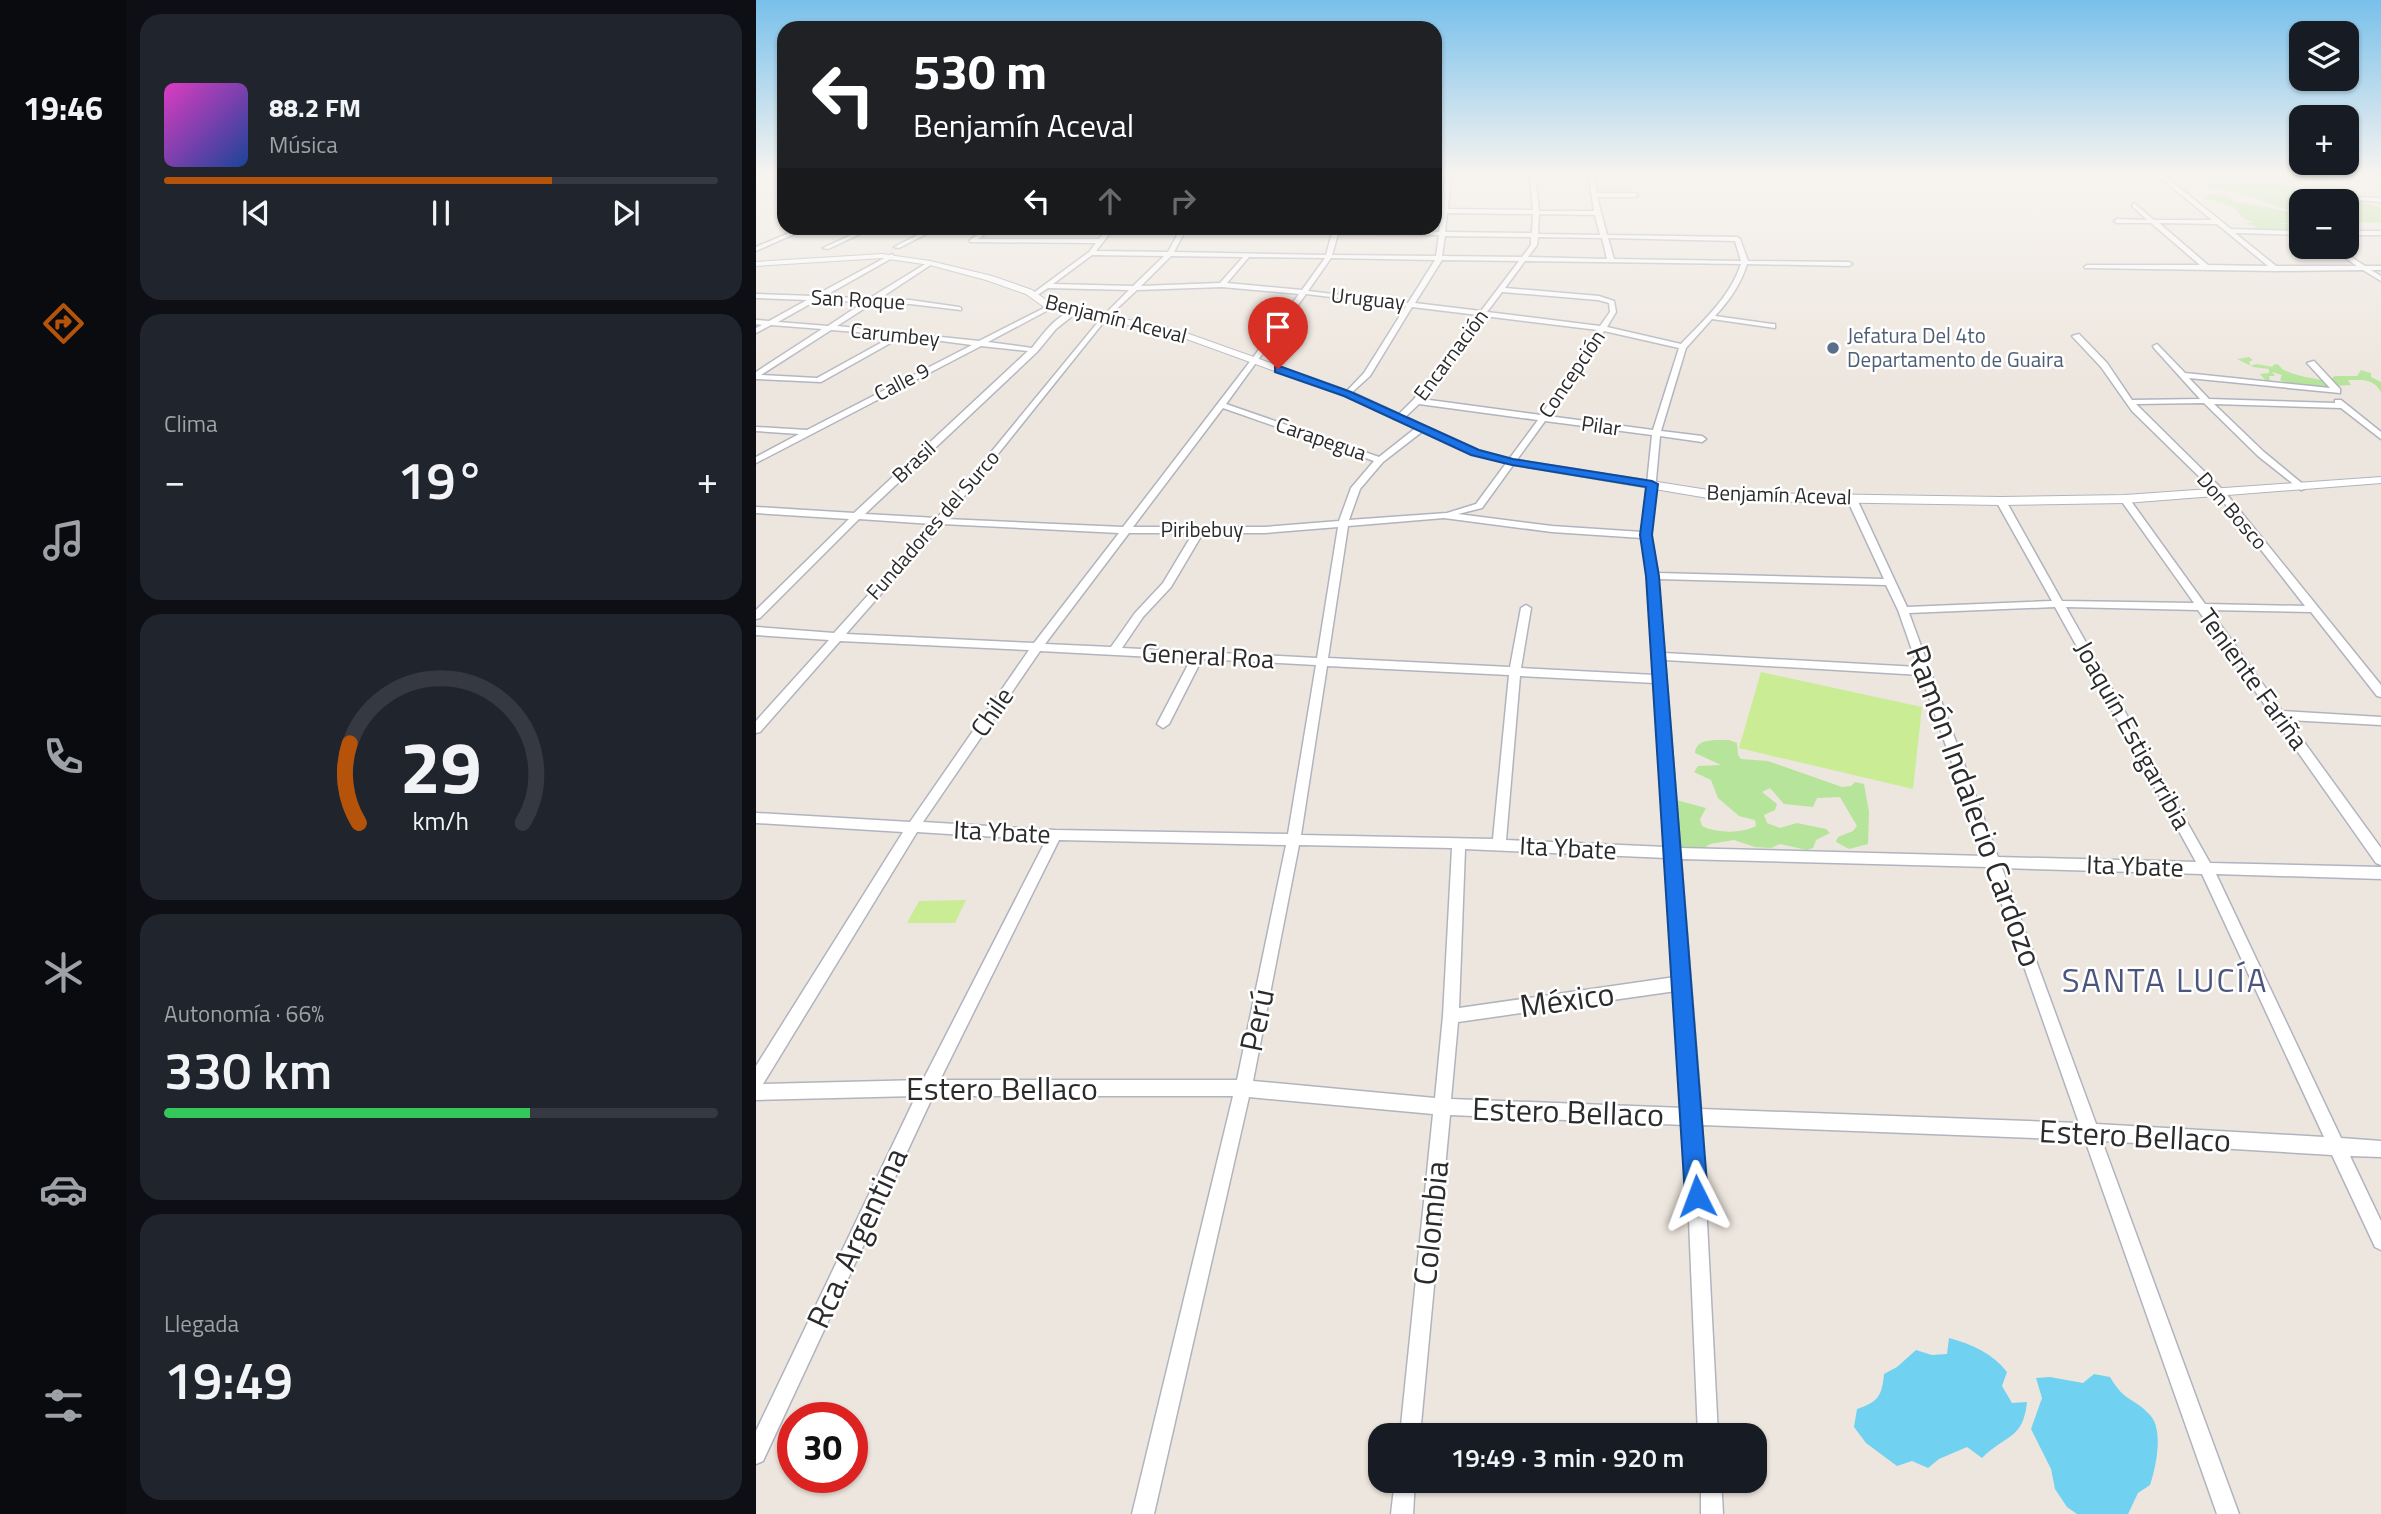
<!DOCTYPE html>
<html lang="es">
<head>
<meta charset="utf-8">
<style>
  :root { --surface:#171b24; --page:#20242c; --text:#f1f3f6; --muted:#9ea1a6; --line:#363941; --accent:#b45309 }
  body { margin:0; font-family:"Titillium Web",sans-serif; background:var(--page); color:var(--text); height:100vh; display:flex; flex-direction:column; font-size:26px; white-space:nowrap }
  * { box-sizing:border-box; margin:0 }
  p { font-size:23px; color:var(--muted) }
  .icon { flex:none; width:38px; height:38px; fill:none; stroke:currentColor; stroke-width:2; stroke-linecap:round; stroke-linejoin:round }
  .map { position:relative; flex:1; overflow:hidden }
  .sheet { display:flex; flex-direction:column; gap:14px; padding:14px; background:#0d0f14; width:630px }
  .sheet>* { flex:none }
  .hud { position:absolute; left:21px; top:21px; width:665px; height:214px; border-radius:21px; box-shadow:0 2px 5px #0004; background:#202124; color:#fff; overflow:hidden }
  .tools { position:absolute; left:1533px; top:21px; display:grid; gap:14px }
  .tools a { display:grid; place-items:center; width:70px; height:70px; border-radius:14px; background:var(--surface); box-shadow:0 2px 5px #0004; font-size:35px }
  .speed { position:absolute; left:21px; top:1402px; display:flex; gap:14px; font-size:35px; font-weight:700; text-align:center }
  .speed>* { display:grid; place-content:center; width:91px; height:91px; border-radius:50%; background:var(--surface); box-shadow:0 2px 5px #0004; line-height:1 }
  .speed .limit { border:10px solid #d22; background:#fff; color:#111 }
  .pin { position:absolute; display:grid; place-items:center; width:60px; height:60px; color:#fff; margin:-72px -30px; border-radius:50% 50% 50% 0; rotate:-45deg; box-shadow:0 0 7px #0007 }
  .pin .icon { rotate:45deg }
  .me { position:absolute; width:77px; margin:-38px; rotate:357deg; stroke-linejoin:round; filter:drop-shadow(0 0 5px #0008) }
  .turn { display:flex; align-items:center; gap:24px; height:147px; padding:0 21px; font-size:32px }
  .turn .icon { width:91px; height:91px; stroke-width:2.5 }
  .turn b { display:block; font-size:49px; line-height:60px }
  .lanes { display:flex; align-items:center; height:66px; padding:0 21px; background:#0003; justify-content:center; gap:35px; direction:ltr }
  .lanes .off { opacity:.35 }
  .big { font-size:52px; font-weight:600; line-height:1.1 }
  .sheet .tile { flex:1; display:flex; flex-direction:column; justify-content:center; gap:10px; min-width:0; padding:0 24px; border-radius:21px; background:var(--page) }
  .sheet .dial { align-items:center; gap:0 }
  .dial svg { height:182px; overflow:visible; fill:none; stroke:var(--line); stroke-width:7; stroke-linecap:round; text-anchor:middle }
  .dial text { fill:var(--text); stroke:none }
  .song { display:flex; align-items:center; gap:21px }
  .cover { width:84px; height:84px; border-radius:10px; background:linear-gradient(135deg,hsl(310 70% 55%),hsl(220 70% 35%)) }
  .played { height:7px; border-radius:4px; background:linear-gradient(90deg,var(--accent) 70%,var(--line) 70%) }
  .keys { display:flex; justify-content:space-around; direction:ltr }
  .heat { display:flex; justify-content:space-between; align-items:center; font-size:38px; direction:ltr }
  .charge { height:10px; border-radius:5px; background:linear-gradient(90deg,#34c759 66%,var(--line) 0) }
  .trip { position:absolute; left:612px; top:1423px; width:399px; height:70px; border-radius:21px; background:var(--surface); box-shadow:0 2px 5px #0004; font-weight:600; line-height:70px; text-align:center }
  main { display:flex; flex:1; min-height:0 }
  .dock { display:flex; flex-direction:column; width:126px; justify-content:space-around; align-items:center; background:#090b0e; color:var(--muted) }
  .dock .icon { width:49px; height:49px }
  .dock .on { color:var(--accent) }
  .dock b { font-size:32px; color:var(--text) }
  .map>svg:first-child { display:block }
</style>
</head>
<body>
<main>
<nav class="dock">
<b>19:46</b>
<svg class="icon on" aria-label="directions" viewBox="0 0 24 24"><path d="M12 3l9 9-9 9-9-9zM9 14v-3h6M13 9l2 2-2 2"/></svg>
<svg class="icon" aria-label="music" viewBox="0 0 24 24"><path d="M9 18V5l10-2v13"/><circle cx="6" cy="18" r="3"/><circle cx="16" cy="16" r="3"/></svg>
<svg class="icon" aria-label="phone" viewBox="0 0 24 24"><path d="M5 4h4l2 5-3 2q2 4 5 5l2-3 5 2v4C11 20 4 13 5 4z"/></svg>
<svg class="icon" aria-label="climate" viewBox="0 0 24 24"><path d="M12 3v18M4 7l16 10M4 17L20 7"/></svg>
<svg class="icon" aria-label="car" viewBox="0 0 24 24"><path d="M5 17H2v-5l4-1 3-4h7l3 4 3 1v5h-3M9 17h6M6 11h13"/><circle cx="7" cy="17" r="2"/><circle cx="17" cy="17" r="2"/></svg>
<svg class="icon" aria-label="filters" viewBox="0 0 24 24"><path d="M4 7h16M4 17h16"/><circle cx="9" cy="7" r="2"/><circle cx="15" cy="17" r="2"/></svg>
</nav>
<section class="sheet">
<div class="tile">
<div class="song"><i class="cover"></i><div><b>88.2 FM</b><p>Música</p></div></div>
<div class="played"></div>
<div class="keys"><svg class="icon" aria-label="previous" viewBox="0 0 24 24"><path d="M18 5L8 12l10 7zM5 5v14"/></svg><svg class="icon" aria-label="pause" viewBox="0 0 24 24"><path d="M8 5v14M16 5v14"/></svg><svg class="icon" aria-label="next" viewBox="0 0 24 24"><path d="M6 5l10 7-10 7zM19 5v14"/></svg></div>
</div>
<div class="tile"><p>Clima</p>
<div class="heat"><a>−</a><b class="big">19°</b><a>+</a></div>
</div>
<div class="tile dial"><svg viewBox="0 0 100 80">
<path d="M14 69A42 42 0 1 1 86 69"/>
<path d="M14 69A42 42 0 0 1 10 34" stroke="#b45309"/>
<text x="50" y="56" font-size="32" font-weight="700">29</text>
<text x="50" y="72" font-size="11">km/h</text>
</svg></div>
<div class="tile"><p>Autonomía · 66%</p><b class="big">330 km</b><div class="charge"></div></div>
<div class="tile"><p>Llegada</p><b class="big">19:49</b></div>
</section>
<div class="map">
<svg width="1625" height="1514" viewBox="0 0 1625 1514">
  <rect width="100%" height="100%" fill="#ede6de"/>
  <g fill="#b5e49a">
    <path d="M1429,174L1493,179L1554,189L1549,186L1564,182C1540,175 1516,183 1492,174H1573L1577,176L1574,181L1606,195H1595L1596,198L1625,208V223L1591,222V201H1545V211L1529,209L1490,195L1453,187Z"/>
    <polygon points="1456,194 1471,196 1477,201 1545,214 1545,223 1520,223 1545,225 1545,230 1499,229 1499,226 1489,223 1498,222 1490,220 1476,206 1447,198"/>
    <path d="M1493,357L1497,360L1493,362L1495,366L1500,364L1517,367V365L1521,364C1524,365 1525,369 1528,370C1539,376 1557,378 1571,381L1579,376H1601L1605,370L1615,373V377L1625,382V392C1617,378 1607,380 1592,380L1595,385L1562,387L1528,382L1524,380L1526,375L1516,372L1519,376H1513L1514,381L1511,382L1504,374L1513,373V369L1497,367L1481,359Z"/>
    <path d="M973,740L981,743L982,755L985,759L1012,761L1086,787L1095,786L1099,782L1108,784L1113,812L1112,844L1093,849L1080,842L1082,837L1097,831L1101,826L1084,797L1061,798L1057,807L1028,804L1014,788L1006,792L1021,804L1019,810L1008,815L1011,823L1024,828L1041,823L1070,829L1074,833L1060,840L1057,848L1051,850L1024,844L1015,848L999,847L978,840L954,844L940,854L921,847L923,821L916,811L920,800L950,808L944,819L946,826C960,833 985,834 1000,826L999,820L983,816L962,798L955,780L938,772L942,766L965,765L939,753C940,738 959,740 973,740Z"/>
  </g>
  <g fill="#c9ec95">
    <polygon points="1005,672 1166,707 1157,789 983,748"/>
    <polygon points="210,900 199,923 151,923 163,901"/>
  </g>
  <g fill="#70d1f0">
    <path d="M1193,1338C1216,1344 1236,1353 1251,1372L1246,1386L1256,1403L1271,1402C1267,1440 1250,1434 1226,1458L1211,1447L1183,1459L1172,1468L1156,1461L1141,1466L1110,1443L1098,1427L1101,1409C1122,1402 1126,1396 1128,1374L1141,1367L1160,1350L1176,1355L1191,1354Z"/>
    <path d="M1338,1374L1354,1377C1369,1403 1378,1397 1394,1415C1408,1430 1400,1467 1394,1485L1382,1493L1372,1514H1321L1311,1507L1299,1489L1295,1469L1275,1429L1286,1398L1280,1378L1294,1377L1327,1383Z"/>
  </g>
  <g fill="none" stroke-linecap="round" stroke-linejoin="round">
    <defs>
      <g id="street">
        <path d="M689,174L922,175L924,178L838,177L841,193H879L882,195L879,197H841L851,235L981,237L984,239L992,261L1093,262L1096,264L1093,266L991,264C985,284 973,301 959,316L1016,324H1019V328L956,319L930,348L905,431L946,436L950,439L946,442L904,436L895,535L902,573L1128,579L1090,497L1095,494L1100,497L1151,607L1296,601L1240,501L1245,498L1250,501L1306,601L1438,603L1364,499L1369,496L1372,497L1449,604L1549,606L1462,495L1376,411L1345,367L1316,336L1323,334L1351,363L1376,400L1444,399L1398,348L1397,346L1401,344L1429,373L1574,388L1551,363L1558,361L1584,389V393L1433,378L1453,399L1579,403V400H1585L1625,432V439L1585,408L1458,404L1508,452L1548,485V489L1545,490L1502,456L1448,403L1380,404L1468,491L1625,685V697L1621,696L1555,612L1454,610L1526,711L1625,717V725L1532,720L1625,848V865L1620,863L1442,610L1310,607L1454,863L1625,867V879L1460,874L1585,1138L1625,1141V1157L1594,1156L1625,1221V1250L1619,1247L1576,1155L1346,1141L1483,1514H1461L1329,1140L946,1125L962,1435H942L929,1125L694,1115L664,1435H644L677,1114L493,1097L398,1514H376L477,1096H177L7,1461L0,1464V1431L160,1096L0,1100V1066L147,832L0,823V813L154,822L273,650L84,641L4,732L0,733V721L73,640L0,635V627L78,633L176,524L103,519L4,618L0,619V610L93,519L0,513V507L98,513L272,351L225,346L0,463V457L43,434L0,431V427L51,430L216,345L147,336L65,382L0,379V372L66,329L15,325L0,333V328L6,325L0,324V320L13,321L51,300L0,298V294L58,296L136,254L138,257L67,297L114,298L174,261L176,264L123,299L154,300L203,307L205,308V310L154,304L117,303L81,326L223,341L292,306H296V308L232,342L276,348C287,334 302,312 320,311V313L300,329L281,352L109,514L181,518L347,316L373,290L292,288L280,296H276V294L333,252L340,243L214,242V240L231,228H237L222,239H343L352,228H358L340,251L412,252L425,228L577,230V228H583L582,230L683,232L686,213H679V209H686ZM695,176L774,177L777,210L692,209ZM779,177H833L838,211H783ZM691,213L777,214L776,233L689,232ZM783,214L839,215L844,235L782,234ZM429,231L576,233L570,255L418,252ZM582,234L683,235L680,256L576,255ZM689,236L775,237V245L766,257L686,256ZM782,237L846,238L851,259L772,257L781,245ZM852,238L979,241L985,261L858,259ZM336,255L408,256L377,286L297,284ZM415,256L487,257L464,283L385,286ZM493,257L569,258L546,290L471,283ZM575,258L679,260L652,303L552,291ZM686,260L763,261L725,311L659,303ZM769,261L985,264C974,297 948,320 925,344L851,327L860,312L858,301L843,296L749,288ZM466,287L543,294L496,359L367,527L190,519L351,318L381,290ZM746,292L842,300L853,303L854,312L844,326L731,312ZM550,294L650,306L608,373L588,394L592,396L614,376L656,307L722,315L658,399L638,419L645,421L663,404L782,420L720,504L691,513L593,520L604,489L627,462L667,431V427H661L623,457L470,404ZM61,300L108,302L72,326L22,322ZM728,316L842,330L785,415L666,399ZM75,330L139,335L61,378L5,375ZM848,331L923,348L897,430L792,416ZM467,408L618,461L595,488L583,521L509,527H377ZM789,421L896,435L886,532L796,526L702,514L726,508ZM688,518L796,532L886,538L892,576L899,675L765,668L775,608L770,605L765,608L754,667L572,658L592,526ZM186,524L363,533L278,643L90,634ZM582,527L561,658L366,648L387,617L415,587L447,533H509ZM373,533H437L407,583L379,613L355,647L289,644ZM902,579L1130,585L1142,610L1162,667L908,653ZM1299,607L1440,862L1242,857L1153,613ZM284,651L435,659L401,724L407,728L413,724L446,659L560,665L532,834L299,830L167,822ZM909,660L1165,675L1229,856L924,848ZM571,666L753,675L737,839L545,835ZM764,676L899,683L910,847L750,840ZM161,832L290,840L167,1080L7,1084ZM303,840L530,845L481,1080H184ZM543,845L696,848L687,1016L679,1098L497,1081ZM709,849L911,858L919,977L703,1008ZM925,859L1233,867L1323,1123L945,1109ZM1246,868L1446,874L1568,1137L1340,1124ZM920,991L928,1108L695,1099L702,1022Z"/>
        <path d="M1400,174H1406L1475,229L1545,231V235L1479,233L1520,266H1601L1573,247H1580L1609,266H1625V270H1615L1625,276V281L1607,270L1520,271L1329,268L1328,267L1331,265H1444L1395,223H1361L1358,221L1361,219L1391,220L1376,206L1378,203L1398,220H1456ZM1403,223L1461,224L1512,266L1452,265Z"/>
        <polygon points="1610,174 1617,174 1625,178 1625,182"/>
        <polygon points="1604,197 1625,198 1625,202 1602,200"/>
        <polygon points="45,228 52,228 0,251 0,247"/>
        <polygon points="110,228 117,228 72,249 67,248"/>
        <polygon points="175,228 182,228 143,248 138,247"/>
        <rect x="1591" y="231" width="34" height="4"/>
        <polygon points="639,1480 659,1480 657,1514 635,1514"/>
        <polygon points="945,1480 965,1480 967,1514 945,1514"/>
      </g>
      <polygon id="secondary" points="126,254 174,261 236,276 276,290 297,305 419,329 596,392 723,450 757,459 952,490 993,493 1245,497 1369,495 1625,477 1625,483 1369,503 1245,505 993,501 952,498 756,465 715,454 588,396 414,333 291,309 270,294 230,280 174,265 126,258 0,266 0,262"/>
    </defs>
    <use href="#street" stroke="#b1b4bf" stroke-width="3"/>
    <use href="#secondary" stroke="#b1b4bf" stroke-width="2"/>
    <use href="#street" fill="#fff" fill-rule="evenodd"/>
    <use href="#secondary" fill="#fff" fill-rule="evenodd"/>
  </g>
  <linearGradient id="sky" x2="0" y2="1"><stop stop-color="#78c0eb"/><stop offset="0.45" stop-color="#f7f4f0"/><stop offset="1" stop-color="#f7f4f0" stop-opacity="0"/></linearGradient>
  <rect width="1625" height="386" fill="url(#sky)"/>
  <polygon fill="#1a73e8" stroke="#114b97" stroke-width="2" points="519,367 526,367 595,392 723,450 757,459 896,481 902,484 896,535 903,576 952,1196 949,1204 941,1208 933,1204 929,1196 890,576 884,535 890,487 756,465 715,455 588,396 519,372"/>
  <circle fill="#5c6f8a" stroke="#fff" stroke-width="2.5" cx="1077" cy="348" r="7"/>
  <g text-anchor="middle" stroke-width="5" stroke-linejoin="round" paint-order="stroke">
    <g font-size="21" fill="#2b2b2b" stroke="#fff">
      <text transform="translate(612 299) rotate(6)" y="7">Uruguay</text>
      <text transform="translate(102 300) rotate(3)" y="7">San Roque</text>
      <text transform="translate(360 319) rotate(14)" y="7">Benjamín Aceval</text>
      <text transform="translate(139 335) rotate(6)" y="7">Carumbey</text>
      <text transform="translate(695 355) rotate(-53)" y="7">Encarnación</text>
      <text transform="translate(816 374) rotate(-56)" y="7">Concepción</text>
      <text transform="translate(146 382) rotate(-27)" y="7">Calle 9</text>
      <text transform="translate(845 426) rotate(8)" y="7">Pilar</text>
      <text transform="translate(565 439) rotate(19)" y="7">Carapegua</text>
      <text transform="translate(158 462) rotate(-43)" y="7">Brasil</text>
      <text transform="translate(1023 495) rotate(2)" y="7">Benjamín Aceval</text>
      <text transform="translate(1476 511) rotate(49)" y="7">Don Bosco</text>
      <text transform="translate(177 525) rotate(-49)" y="7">Fundadores del Surco</text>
      <text x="446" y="537">Piribebuy</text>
    </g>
    <g font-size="21" fill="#4e5e75" stroke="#fff" text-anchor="start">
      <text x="1091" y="343">Jefatura Del 4to<tspan x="1091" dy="24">Departamento de Guaira</tspan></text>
    </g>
    <g font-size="26" fill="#2b2b2b" stroke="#fff">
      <text transform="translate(452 656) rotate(3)" y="9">General Roa</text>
      <text transform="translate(1497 679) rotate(54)" y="9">Teniente Fariña</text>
      <text transform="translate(236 712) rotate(-55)" y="9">Chile</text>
      <text transform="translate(1377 735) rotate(61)" y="9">Joaquín Estigarribia</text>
      <text transform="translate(246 832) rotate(3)" y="9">Ita Ybate</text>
      <text transform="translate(812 848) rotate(3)" y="9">Ita Ybate</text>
      <text transform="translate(1379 866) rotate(2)" y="9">Ita Ybate</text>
    </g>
    <g font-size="32" fill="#2b2b2b" stroke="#fff">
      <text transform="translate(1218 806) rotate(70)" y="11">Ramón Indalecio Cardozo</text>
      <text transform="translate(811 1000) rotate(-8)" y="11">México</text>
      <text transform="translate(501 1020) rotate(-78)" y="11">Perú</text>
      <text x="246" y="1100">Estero Bellaco</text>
      <text transform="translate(812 1112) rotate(2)" y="11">Estero Bellaco</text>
      <text transform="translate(1379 1136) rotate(3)" y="11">Estero Bellaco</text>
      <text transform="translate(675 1223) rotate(-84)" y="11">Colombia</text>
      <text transform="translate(101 1238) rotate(-65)" y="11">Rca. Argentina</text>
    </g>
    <g font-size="33" letter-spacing="2" fill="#4b557d" stroke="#fff">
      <text x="1409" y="992">SANTA LUCÍA</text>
    </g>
  </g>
</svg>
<div class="tools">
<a><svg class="icon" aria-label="layers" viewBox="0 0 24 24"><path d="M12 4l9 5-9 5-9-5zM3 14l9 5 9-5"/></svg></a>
<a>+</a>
<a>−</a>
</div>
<div class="speed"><div class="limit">30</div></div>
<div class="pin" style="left:522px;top:369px;background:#d93025"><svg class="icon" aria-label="arrive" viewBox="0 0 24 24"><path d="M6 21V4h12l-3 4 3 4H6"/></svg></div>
<svg class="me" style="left:941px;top:1196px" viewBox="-20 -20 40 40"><path d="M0-17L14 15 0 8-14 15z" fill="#1a73e8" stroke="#fff" stroke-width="4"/></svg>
<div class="trip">19:49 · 3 min · 920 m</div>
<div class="hud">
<div class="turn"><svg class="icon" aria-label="left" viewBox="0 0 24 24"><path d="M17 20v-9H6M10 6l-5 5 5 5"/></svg><div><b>530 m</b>Benjamín Aceval</div></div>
<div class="lanes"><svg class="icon" aria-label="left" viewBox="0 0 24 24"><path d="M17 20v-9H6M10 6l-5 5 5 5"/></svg><svg class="icon off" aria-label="ahead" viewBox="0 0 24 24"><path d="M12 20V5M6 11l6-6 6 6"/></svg><svg class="icon off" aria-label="right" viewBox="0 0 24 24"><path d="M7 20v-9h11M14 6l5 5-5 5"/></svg></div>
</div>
</div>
</main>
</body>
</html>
